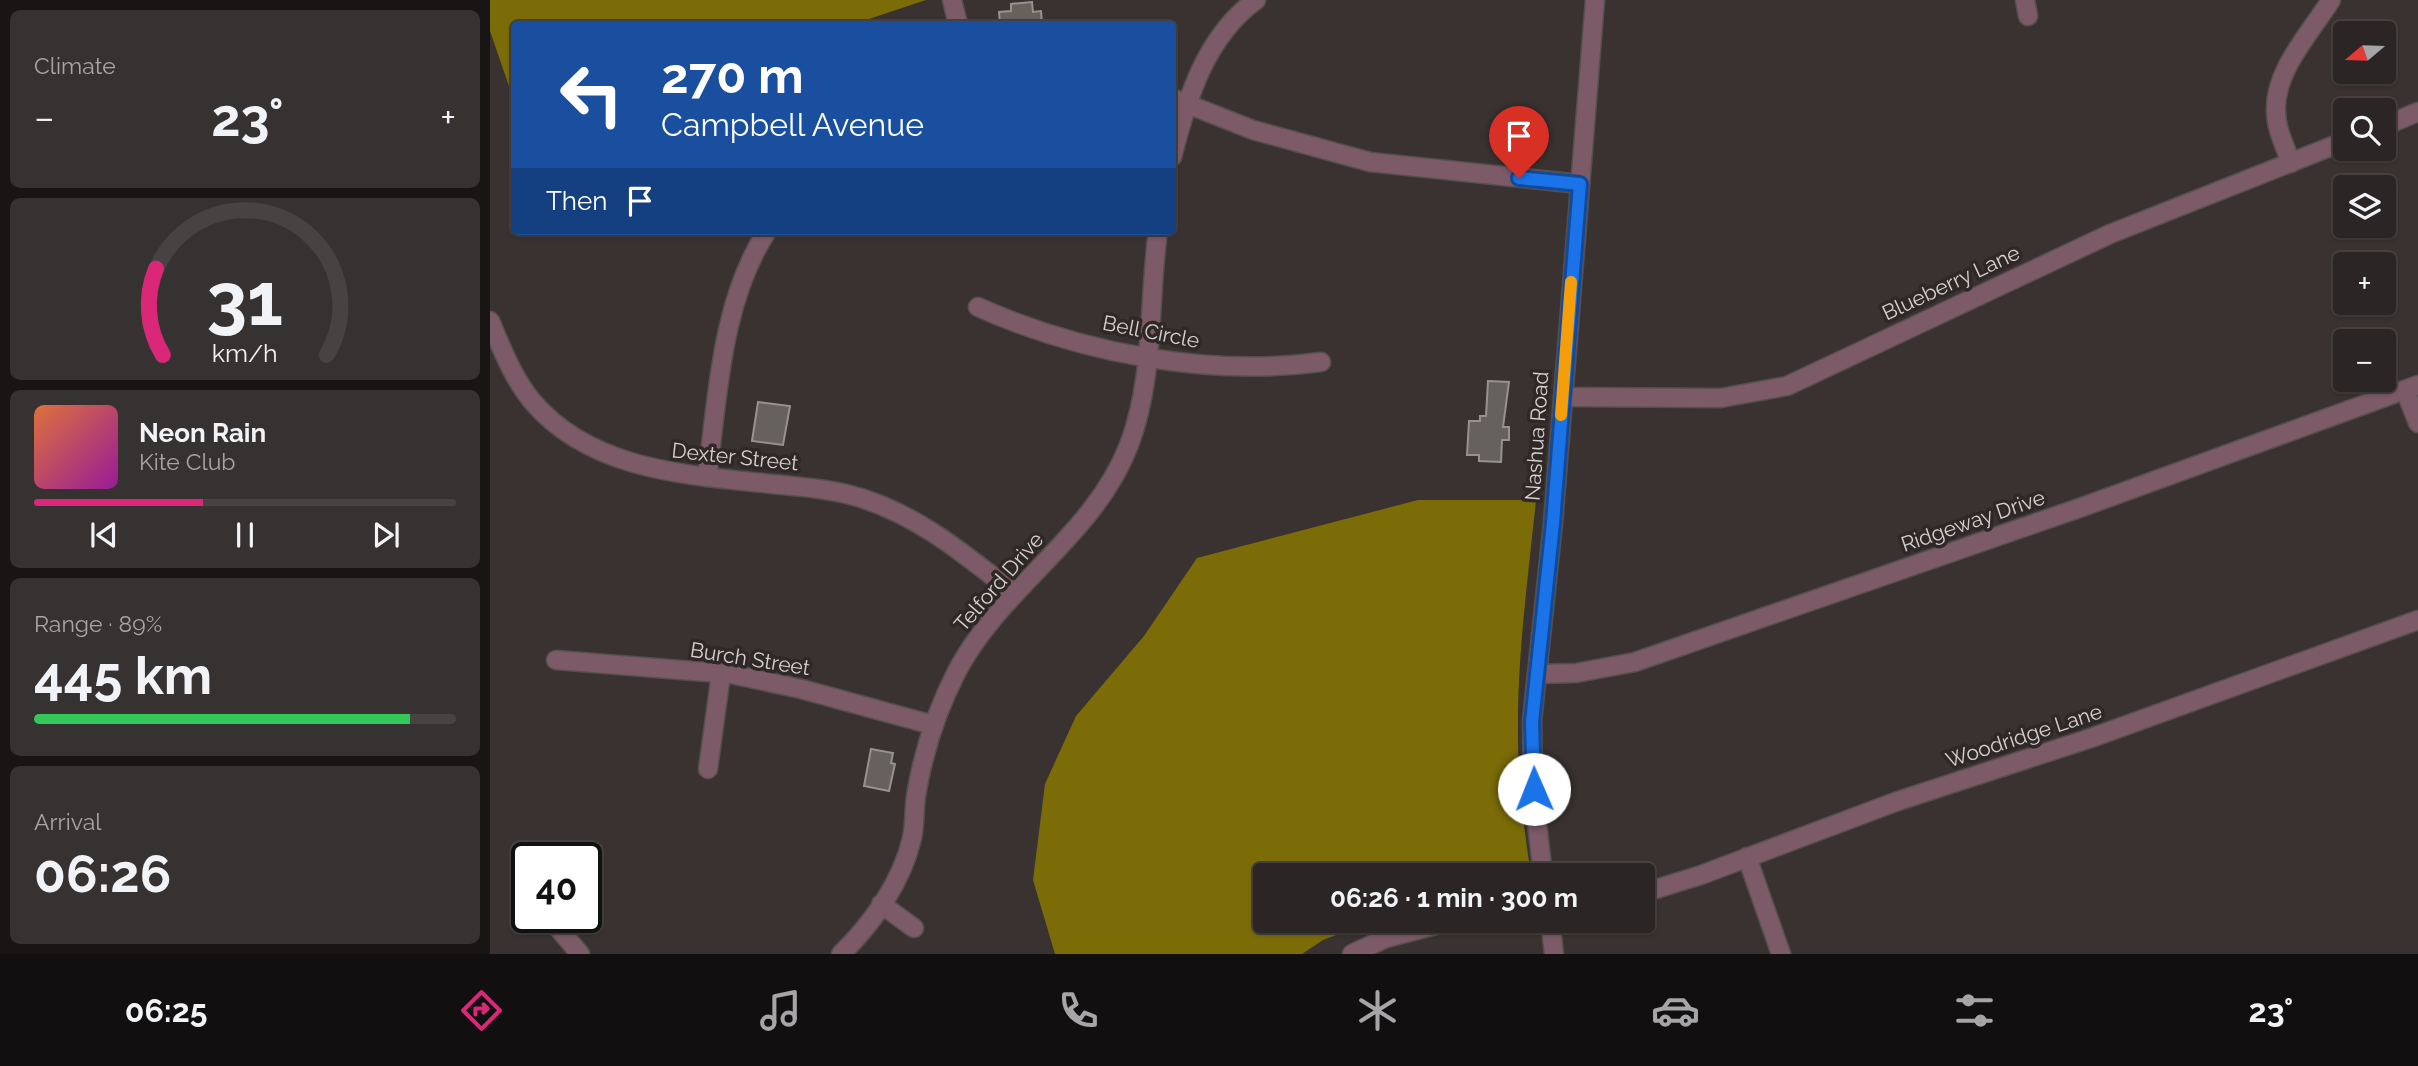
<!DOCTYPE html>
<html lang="en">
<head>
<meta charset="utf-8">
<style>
  :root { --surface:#2b2625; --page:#373232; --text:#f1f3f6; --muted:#a6a5a7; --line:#474342; --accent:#db2777 }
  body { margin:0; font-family:Raleway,sans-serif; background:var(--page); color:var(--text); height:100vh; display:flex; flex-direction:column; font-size:26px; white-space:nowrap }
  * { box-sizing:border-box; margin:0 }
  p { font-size:23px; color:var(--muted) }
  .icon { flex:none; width:38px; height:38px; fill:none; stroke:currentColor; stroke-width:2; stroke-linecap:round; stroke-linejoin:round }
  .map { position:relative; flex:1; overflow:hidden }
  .sheet { display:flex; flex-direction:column; gap:10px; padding:10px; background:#181514; width:490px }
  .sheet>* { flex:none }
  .top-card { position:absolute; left:21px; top:21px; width:665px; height:214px; border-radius:7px; box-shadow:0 2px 5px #0004,0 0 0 2px var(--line); background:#1a4fa0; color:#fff; overflow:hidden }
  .needle { width:46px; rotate:251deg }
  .tools { position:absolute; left:1843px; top:21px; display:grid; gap:14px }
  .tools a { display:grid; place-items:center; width:63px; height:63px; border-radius:7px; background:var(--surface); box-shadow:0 2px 5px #0004,0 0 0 2px var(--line); font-size:35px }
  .speed { position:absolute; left:21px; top:842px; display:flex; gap:14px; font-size:35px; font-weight:700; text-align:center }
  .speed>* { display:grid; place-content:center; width:91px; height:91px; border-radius:50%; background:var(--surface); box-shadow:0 2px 5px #0004,0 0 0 2px var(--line); line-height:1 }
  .speed .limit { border:4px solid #111; border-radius:10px; background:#fff; color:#111 }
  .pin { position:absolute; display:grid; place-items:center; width:60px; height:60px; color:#fff; margin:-72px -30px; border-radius:50% 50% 50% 0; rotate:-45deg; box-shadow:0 0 7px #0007 }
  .pin .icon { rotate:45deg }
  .me { position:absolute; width:77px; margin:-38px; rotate:359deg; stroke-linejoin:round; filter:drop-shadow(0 0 5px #0008) }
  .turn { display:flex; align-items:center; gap:24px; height:147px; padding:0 35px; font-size:32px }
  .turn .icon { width:91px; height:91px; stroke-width:2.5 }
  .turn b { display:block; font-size:49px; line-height:60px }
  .then { display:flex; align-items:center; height:66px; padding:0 35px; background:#0003; gap:14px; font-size:26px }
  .big { font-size:52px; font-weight:700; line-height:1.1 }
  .sheet .card { flex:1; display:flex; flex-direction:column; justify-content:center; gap:10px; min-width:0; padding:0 24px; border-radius:10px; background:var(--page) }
  .sheet .dial { align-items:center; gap:0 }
  .dial svg { height:182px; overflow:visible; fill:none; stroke:var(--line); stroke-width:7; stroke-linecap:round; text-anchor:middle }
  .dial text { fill:var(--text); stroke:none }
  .song { display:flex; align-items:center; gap:21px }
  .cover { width:84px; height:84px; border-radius:10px; background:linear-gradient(135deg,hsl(20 70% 55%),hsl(300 70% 35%)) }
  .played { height:7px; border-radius:4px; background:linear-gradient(90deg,var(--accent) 40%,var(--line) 40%) }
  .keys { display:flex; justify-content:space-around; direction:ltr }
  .heat { display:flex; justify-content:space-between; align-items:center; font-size:38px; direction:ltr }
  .charge { height:10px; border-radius:5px; background:linear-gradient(90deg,#34c759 89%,var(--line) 0) }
  .trip { position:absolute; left:763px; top:863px; width:402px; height:70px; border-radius:7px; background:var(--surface); box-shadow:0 2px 5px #0004,0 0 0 2px var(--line); font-weight:700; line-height:70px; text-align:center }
  .dock { display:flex; height:112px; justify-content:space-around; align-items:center; background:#110f0f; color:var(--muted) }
  .dock .icon { width:49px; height:49px }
  .dock .active { color:var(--accent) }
  .dock b { font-size:32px; color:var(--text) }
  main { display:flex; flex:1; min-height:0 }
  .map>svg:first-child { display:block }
</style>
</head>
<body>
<main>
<section class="sheet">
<div class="card"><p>Climate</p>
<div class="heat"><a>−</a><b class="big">23°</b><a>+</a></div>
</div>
<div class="card dial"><svg viewBox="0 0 100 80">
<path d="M14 69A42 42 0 1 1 86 69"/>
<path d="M14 69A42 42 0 0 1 11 31" stroke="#db2777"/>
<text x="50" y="56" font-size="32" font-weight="700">31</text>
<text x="50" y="72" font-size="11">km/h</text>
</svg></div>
<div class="card">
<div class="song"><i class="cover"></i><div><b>Neon Rain</b><p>Kite Club</p></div></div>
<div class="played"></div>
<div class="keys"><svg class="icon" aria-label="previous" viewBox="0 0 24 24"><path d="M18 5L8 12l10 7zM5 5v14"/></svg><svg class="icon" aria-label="pause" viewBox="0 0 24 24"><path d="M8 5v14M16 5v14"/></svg><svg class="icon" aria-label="next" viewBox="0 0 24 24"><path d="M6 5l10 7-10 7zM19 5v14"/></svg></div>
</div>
<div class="card"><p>Range · 89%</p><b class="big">445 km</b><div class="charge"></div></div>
<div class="card"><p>Arrival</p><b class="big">06:26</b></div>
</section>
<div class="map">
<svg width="1928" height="954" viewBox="0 0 1928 954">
  <rect width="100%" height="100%" fill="#393231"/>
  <g fill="#7b6c08">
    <polygon points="0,0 436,0 364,24 24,24 24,101 0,31"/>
    <path d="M928,500H1046C1038,578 1027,657 1028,736C1028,783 1034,829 1041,875H775V920L883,921L833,940L812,954H565L543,880L555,784L586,716L654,636L707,558Z"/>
  </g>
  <g fill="#66615c" stroke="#97928d" stroke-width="2">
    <polygon points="542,2 543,12 551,11 552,24 510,24 509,12 521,11 521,4"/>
    <polygon points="998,381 1019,382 1013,427 1019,427 1019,440 1012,440 1011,462 989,461 989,455 977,455 979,421 990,421 990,416 996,416"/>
    <polygon points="268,402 300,406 293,445 262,441"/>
    <polygon points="381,749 403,753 401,763 405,764 399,791 374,786"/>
  </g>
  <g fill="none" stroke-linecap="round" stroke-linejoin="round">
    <defs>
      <g id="minor">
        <polyline points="462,0 468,24"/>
        <polyline points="1535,0 1538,16"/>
        <polyline points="682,98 763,130 880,162 1090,184"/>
        <polyline points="1894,126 1928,112"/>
        <path d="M682,157C697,99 715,37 766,0"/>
        <path d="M1801,163C1795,146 1786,129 1786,111C1784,71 1821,32 1841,0"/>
        <path d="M488,307C591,353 718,377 831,362"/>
        <path d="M0,321C12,349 23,378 42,401C101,471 198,475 282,484C312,487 343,489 371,498C431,517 475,555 524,593"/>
        <polyline points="1915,390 1928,423"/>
        <polyline points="1073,397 1231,398 1297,386 1620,234 1855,141"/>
        <path d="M217,477C228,395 231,302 277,231"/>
        <polyline points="66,660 241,674 311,689 443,725"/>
        <polyline points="1047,674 1086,673 1145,662 1595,506 1928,385"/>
        <polyline points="218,769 231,674"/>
        <polyline points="1257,857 1291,954"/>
        <polyline points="1053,875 1043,789 1042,721 1063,523 1105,0"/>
        <polyline points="1153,893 1211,875 1408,801 1601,738 1928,620"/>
        <polyline points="391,904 424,928"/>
        <polyline points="59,917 90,954"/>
        <polyline points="1060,920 1064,954"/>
        <path d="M351,954C382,924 412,882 422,838C425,824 424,810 426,796C433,752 447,710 467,671C512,586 604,536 639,445C665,376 658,303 668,231"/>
        <polyline points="862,954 896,938 965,920"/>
      </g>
    </defs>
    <use href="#minor" stroke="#554f4e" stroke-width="21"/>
    <use href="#minor" stroke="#7c5a67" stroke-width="18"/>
  </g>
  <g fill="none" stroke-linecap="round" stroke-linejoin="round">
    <defs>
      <polyline id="route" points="1029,178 1090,184 1063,523 1042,722 1044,789"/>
    </defs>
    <use href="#route" stroke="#114b97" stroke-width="18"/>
    <use href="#route" stroke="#1a73e8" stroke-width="12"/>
    <polyline stroke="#f59e0b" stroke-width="12" points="1071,415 1081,282"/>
  </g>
  <g text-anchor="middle" stroke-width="7" stroke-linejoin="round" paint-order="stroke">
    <g font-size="21" fill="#d5d1d0" stroke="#2f2827">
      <text transform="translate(1461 283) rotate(-25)" y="7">Blueberry Lane</text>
      <text transform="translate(661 332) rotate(11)" y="7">Bell Circle</text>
      <text transform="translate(1047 436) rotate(-86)" y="7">Nashua Road</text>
      <text transform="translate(245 457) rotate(6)" y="7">Dexter Street</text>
      <text transform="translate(1483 521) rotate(-19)" y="7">Ridgeway Drive</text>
      <text transform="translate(509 582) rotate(-49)" y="7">Telford Drive</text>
      <text transform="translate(260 659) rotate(9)" y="7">Burch Street</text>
      <text transform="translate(1534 736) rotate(-18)" y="7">Woodridge Lane</text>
    </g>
  </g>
</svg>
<div class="tools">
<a><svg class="needle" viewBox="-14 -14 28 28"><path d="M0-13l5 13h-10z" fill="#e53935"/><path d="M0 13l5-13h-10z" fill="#a6a5a7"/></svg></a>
<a><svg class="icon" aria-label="search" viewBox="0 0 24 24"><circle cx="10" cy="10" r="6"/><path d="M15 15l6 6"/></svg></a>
<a><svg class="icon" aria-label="layers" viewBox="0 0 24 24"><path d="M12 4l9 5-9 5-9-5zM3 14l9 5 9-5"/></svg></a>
<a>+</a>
<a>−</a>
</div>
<div class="speed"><div class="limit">40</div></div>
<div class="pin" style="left:1029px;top:178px;background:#d93025"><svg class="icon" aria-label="arrive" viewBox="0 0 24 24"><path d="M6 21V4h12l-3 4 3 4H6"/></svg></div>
<svg class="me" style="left:1044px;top:789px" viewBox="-20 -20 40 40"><circle r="19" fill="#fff"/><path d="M0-13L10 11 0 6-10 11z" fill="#1a73e8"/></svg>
<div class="trip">06:26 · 1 min · 300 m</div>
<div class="top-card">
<div class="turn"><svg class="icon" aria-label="left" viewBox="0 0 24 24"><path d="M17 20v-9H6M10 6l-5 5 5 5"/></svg><div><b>270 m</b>Campbell Avenue</div></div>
<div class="then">Then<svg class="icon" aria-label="arrive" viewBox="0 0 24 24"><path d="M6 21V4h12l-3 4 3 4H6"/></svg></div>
</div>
</div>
</main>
<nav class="dock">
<b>06:25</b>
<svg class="icon active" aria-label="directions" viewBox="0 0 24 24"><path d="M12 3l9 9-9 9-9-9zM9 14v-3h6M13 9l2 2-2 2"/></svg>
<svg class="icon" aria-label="music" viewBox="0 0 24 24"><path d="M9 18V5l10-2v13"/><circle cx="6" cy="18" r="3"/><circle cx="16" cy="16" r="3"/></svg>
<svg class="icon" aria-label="phone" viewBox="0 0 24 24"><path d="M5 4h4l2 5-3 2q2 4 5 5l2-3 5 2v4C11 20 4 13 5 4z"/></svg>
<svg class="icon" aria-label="climate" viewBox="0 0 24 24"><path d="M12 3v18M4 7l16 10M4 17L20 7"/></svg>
<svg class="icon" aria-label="car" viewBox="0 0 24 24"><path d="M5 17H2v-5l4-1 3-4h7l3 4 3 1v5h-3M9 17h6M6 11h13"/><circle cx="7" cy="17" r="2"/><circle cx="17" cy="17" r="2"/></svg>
<svg class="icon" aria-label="filters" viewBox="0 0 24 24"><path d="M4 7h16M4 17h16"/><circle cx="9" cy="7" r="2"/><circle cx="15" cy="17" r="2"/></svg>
<b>23°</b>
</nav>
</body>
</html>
